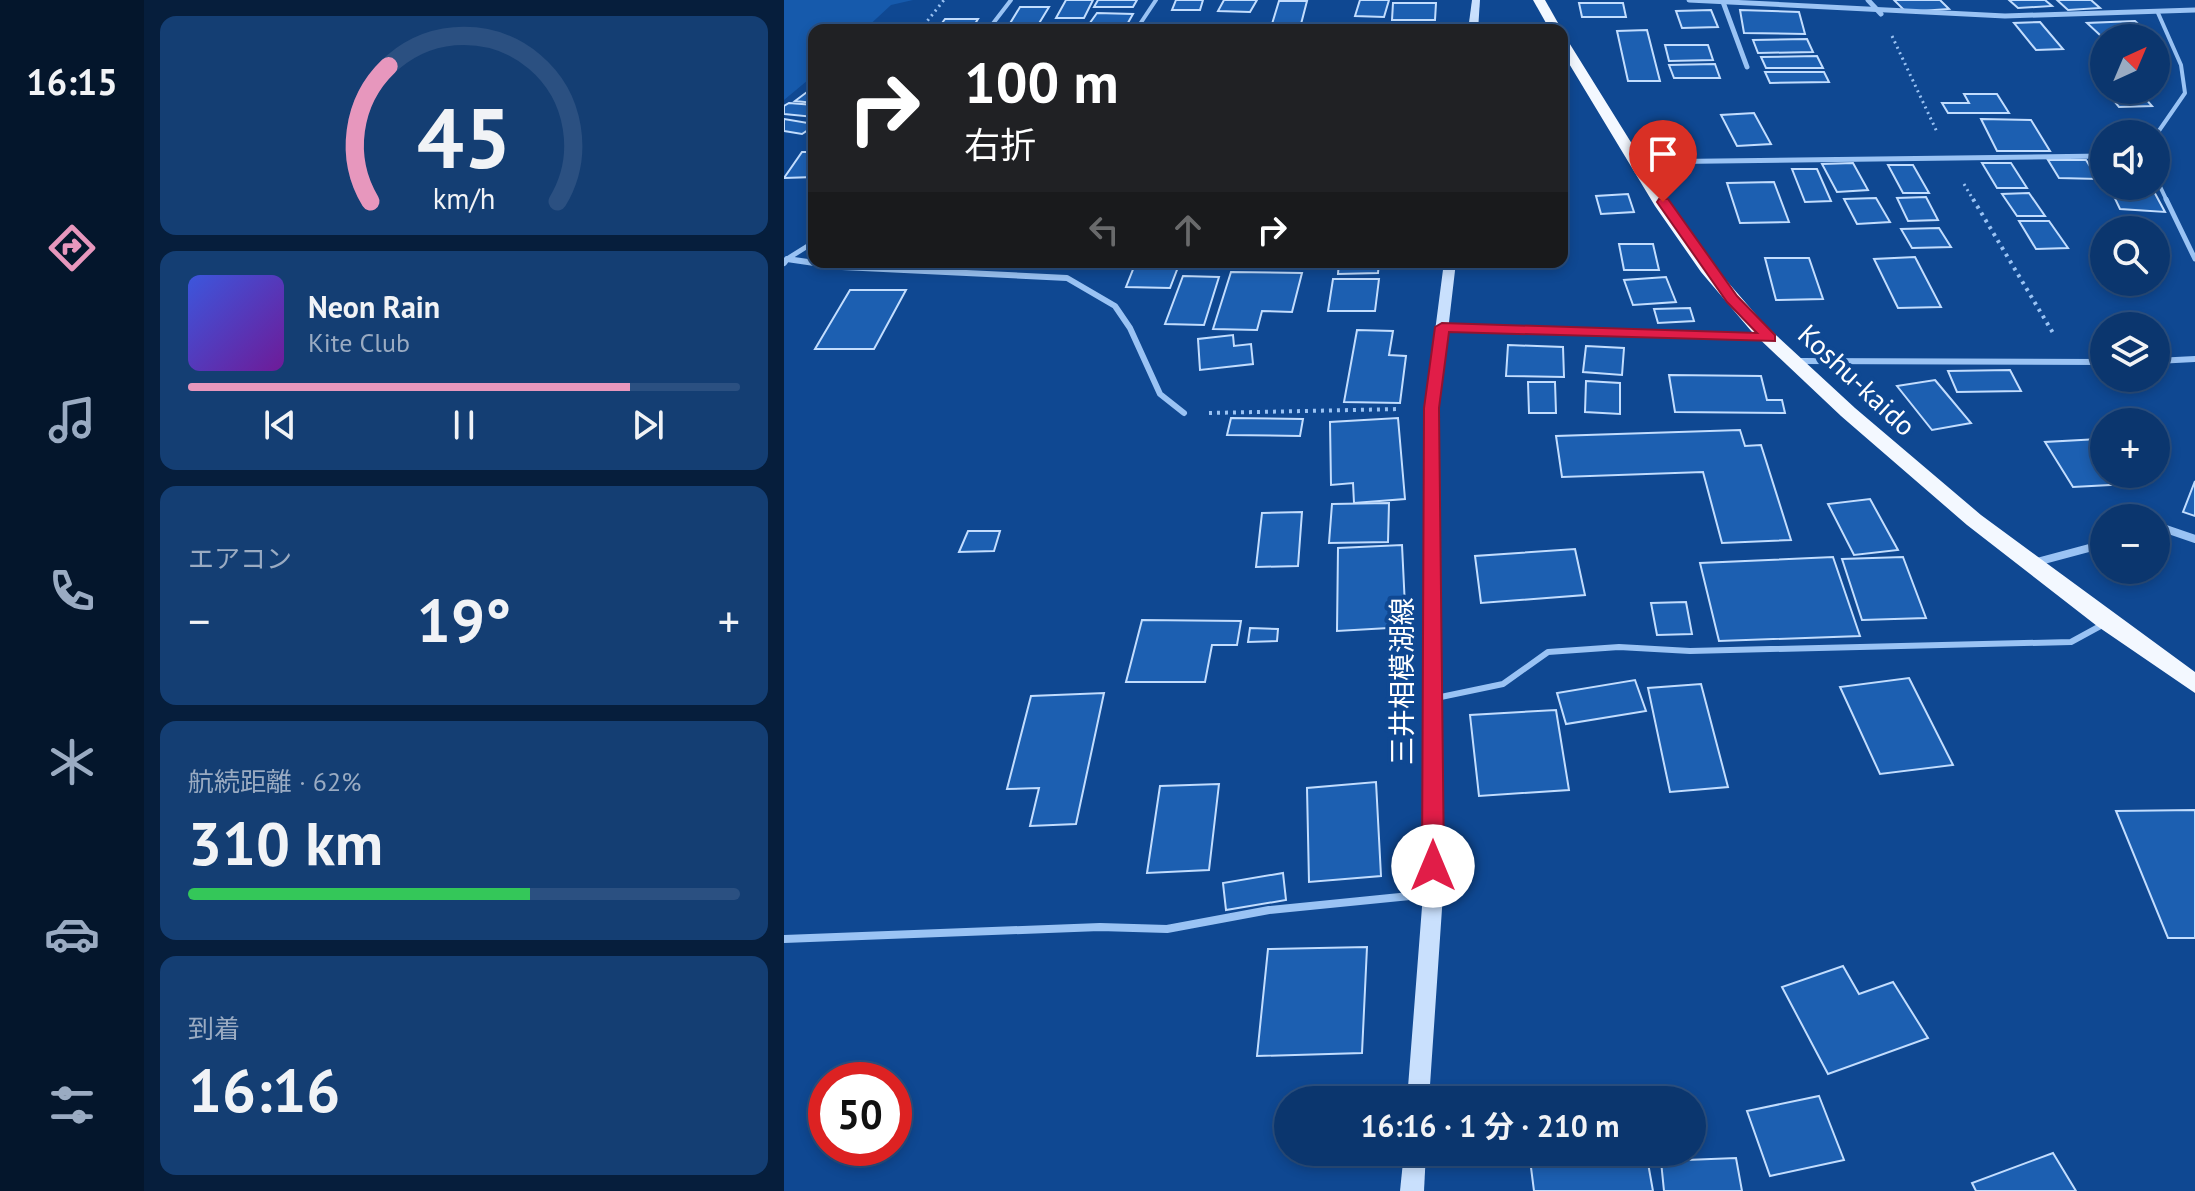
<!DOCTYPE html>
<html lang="ja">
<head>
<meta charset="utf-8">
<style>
  :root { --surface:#0b366e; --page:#143e73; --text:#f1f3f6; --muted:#9aabc2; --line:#2b5081; --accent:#e797bd }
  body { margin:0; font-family:"PT Sans","Noto Sans JP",sans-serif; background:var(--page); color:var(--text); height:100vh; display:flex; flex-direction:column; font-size:30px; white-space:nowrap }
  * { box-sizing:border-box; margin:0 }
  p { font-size:26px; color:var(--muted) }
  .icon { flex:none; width:44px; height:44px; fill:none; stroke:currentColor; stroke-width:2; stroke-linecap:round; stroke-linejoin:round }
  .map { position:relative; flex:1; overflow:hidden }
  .drawer { display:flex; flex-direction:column; gap:16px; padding:16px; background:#061e3c; width:640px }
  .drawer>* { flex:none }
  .banner { position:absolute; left:24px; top:24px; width:760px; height:244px; border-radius:16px; box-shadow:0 4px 12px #0003,0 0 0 2px var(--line); background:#202124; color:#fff; overflow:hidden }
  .needle { width:52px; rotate:44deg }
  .fabs { position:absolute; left:1306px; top:24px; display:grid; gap:16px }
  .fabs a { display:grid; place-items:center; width:80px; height:80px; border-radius:50%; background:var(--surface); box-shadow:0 4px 12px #0003,0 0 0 2px var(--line); font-size:40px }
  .speed { position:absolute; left:24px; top:1062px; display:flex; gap:16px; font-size:40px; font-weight:700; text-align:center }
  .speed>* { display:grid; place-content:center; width:104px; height:104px; border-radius:50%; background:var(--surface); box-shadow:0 4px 12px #0003,0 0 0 2px var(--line); line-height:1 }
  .speed .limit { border:12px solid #d22; background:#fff; color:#111 }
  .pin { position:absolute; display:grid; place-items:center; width:68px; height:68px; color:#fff; margin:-82px -34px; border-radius:50% 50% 50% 0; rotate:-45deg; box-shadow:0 0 8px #0007 }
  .pin .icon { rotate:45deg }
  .me { position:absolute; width:88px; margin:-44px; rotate:0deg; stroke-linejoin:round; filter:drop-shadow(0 0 6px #0008) }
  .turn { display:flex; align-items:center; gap:28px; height:168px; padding:0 24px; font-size:36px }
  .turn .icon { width:104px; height:104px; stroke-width:2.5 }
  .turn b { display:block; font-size:56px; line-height:68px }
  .lanes { display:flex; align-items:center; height:76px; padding:0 24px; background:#0003; justify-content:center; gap:40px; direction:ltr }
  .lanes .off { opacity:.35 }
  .big { font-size:60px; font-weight:700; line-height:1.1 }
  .drawer .tile { flex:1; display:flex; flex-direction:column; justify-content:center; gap:12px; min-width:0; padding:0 28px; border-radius:16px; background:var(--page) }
  .drawer .dial { align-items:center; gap:0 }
  .dial svg { height:208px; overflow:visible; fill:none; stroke:var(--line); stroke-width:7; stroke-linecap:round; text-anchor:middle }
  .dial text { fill:var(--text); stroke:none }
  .song { display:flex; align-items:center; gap:24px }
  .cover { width:96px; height:96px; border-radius:12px; background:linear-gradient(135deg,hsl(230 70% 55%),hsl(280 70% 35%)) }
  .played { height:8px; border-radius:4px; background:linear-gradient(90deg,var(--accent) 80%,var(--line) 80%) }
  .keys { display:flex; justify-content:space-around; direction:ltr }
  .heat { display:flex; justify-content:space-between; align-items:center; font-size:44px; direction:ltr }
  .charge { height:12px; border-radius:6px; background:linear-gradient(90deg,#34c759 62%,var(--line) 0) }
  .trip { position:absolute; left:490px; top:1086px; width:432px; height:80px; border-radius:40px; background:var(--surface); box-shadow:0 4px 12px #0003,0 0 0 2px var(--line); font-weight:700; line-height:80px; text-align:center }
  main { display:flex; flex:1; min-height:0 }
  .tab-bar { display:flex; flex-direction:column; width:144px; justify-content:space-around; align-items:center; background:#04162c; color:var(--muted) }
  .tab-bar .icon { width:56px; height:56px }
  .tab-bar .on { color:var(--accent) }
  .tab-bar b { font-size:36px; color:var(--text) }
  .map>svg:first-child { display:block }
</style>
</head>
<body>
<main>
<nav class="tab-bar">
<b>16:15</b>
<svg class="icon on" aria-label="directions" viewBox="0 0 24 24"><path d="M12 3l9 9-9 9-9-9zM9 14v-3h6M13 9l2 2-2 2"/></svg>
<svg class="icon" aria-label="music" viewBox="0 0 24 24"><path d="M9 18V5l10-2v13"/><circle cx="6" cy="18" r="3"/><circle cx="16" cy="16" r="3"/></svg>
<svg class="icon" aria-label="phone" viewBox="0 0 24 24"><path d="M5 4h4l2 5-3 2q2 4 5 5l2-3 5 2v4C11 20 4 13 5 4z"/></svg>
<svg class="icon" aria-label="climate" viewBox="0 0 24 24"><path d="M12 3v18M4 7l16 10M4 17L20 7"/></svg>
<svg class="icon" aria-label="car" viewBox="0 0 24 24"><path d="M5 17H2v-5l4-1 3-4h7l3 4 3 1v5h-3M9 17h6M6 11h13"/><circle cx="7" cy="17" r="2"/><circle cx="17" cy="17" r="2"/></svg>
<svg class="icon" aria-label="filters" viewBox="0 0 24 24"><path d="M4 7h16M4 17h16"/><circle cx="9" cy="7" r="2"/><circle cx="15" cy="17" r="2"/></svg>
</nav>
<section class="drawer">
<div class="tile dial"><svg viewBox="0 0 100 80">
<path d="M14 69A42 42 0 1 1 86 69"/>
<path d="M14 69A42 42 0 0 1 21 17" stroke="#e797bd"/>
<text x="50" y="56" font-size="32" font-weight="700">45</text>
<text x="50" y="72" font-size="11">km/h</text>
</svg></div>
<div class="tile">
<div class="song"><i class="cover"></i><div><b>Neon Rain</b><p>Kite Club</p></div></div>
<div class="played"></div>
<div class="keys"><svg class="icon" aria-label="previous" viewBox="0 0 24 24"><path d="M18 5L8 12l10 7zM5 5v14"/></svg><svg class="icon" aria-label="pause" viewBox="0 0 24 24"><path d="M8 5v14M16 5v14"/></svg><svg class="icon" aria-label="next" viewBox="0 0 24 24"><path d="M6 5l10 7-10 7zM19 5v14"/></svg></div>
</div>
<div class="tile"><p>エアコン</p>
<div class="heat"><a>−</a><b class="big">19°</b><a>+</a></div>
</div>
<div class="tile"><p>航続距離 · 62%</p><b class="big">310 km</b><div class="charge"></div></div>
<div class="tile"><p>到着</p><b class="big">16:16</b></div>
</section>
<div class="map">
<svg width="1411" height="1191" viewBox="0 0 1411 1191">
  <rect width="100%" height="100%" fill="#0f4892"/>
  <polygon fill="#165aac" points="0,0 129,0 107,5 80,30 30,30 30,75 0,100"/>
  <g fill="#1c5fb1" stroke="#c2ddfe" stroke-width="2">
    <polygon points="282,0 309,0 300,18 272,18"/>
    <polygon points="314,0 353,0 349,7 310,7"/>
    <polygon points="392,0 419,0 416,10 388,10"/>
    <polygon points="440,0 473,0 466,12 434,11"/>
    <polygon points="576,0 605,0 600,17 571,16"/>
    <polygon points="1110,0 1156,0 1165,9 1122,12"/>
    <polygon points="1225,0 1261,0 1268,6 1234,8"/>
    <polygon points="1273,0 1307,0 1316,8 1284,10"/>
    <polygon points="495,1 523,1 517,24 488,24"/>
    <polygon points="609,3 652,3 651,20 608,20"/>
    <polygon points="795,3 839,3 842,17 798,17"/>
    <polygon points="236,7 265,7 254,25 225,25"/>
    <polygon points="927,10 934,27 898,28 892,11"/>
    <polygon points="956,10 1015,12 1021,34 960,33"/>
    <polygon points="313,13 349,14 341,28 303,27"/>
    <polygon points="161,19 194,19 187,30 153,30"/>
    <polygon points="1351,21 1365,34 1317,36 1303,23"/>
    <polygon points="1256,22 1279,49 1252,50 1230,23"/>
    <polygon points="610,25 665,25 664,30 610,30"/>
    <polygon points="863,30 876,81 844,81 833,31"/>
    <polygon points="1023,39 1029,52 974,53 969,40"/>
    <polygon points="881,45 924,45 929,60 885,61"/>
    <polygon points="1033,56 1039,68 982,68 977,57"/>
    <polygon points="931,64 936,78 890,78 885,65"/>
    <polygon points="981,72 1040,72 1045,82 986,83"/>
    <polygon points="27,89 30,90 30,103 11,101"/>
    <polygon points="1321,90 1354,90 1368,106 1335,107"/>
    <polygon points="1180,94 1213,94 1225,113 1164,113 1158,103 1185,103"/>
    <polygon points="5,103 30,105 30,117 0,114 0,106"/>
    <polygon points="970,113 987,144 953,146 937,115"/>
    <polygon points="0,119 30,124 30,126 18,134 0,131"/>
    <polygon points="1197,119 1247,120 1266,151 1213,151"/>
    <polygon points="18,152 30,152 30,177 0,178"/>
    <polygon points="1264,160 1302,160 1314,179 1275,178"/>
    <polygon points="1069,163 1084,190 1053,192 1038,164"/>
    <polygon points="1198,163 1227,163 1243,188 1213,188"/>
    <polygon points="1104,165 1129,165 1145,193 1119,193"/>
    <polygon points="1008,169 1033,169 1047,201 1021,202"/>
    <polygon points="990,182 1005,222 956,223 943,183"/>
    <polygon points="1325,186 1367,186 1381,212 1336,209"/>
    <polygon points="1245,193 1261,216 1233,216 1218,194"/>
    <polygon points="844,194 850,212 817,214 812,196"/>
    <polygon points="1142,197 1154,220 1124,221 1113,198"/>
    <polygon points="1092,198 1106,222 1073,224 1060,199"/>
    <polygon points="1235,221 1265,221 1284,248 1252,249"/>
    <polygon points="1155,228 1167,247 1128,248 1117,229"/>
    <polygon points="835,244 869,244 875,270 840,270"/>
    <polygon points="1131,257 1157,307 1114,308 1090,259"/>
    <polygon points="981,258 1025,258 1039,299 992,300"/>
    <polygon points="352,262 396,262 386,288 342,287"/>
    <polygon points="555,262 595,262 594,273 554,274"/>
    <polygon points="447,272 518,273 508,312 478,311 473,330 429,329"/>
    <polygon points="399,276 435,277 420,325 381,324"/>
    <polygon points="882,277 892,302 849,305 840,280"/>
    <polygon points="549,279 595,279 591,311 544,311"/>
    <polygon points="66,290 122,290 90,349 31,349"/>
    <polygon points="906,308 910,321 874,323 870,309"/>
    <polygon points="573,330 609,331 605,355 622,356 616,403 560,402"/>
    <polygon points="449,335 450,346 467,344 469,364 416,370 414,339"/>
    <polygon points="724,345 779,347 780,377 722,376"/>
    <polygon points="802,346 840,348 838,375 799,372"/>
    <polygon points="1226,370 1237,391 1173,392 1164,371"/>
    <polygon points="885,375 977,376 983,400 998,400 1001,413 891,412"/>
    <polygon points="1151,380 1187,423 1148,430 1113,386"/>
    <polygon points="802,381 836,383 836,414 801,412"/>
    <polygon points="744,382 771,382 772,413 745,413"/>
    <polygon points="447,418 519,419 516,436 443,435"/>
    <polygon points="614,418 621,499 570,503 569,483 547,485 546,422"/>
    <polygon points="956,430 961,446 977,445 1007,540 938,543 919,472 778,477 772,436"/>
    <polygon points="1315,439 1320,447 1320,474 1337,474 1344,484 1289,487 1261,442"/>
    <polygon points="1411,481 1411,516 1399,512"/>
    <polygon points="1086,499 1114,550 1070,555 1044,504"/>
    <polygon points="605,503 604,542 545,543 548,504"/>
    <polygon points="518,512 514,566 472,567 478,513"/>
    <polygon points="184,531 216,531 210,551 175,552"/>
    <polygon points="618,545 622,627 553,631 554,548"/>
    <polygon points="791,549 801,595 697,603 691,556"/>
    <polygon points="1049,557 1076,636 935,641 916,563"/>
    <polygon points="1119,557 1142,618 1078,620 1058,559"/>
    <polygon points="902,602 908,634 873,635 867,603"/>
    <polygon points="358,620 457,621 453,645 428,645 421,682 342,682"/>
    <polygon points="466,628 494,629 493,641 464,642"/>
    <polygon points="1125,678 1169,765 1096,774 1056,687"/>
    <polygon points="851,680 862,711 782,724 773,693"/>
    <polygon points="917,684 944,787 886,792 864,688"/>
    <polygon points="320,693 292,824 246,826 255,788 223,789 247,696"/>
    <polygon points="772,710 785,790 695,796 686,715"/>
    <polygon points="592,782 597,876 525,882 523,788"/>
    <polygon points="435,784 425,870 363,873 376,786"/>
    <polygon points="1411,810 1411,938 1384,938 1332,811"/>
    <polygon points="499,873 502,900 442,910 439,883"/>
    <polygon points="583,947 578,1053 473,1056 484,949"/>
    <polygon points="1059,966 1075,994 1109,982 1144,1038 1044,1074 998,987"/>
    <polygon points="1035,1096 1060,1160 986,1176 963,1111"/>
    <polygon points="745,1152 862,1152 869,1191 750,1191"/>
    <polygon points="1269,1153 1292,1191 1192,1191 1188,1183"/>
    <polygon points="952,1158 958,1191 880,1191 877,1161"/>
  </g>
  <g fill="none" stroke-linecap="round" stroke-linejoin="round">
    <g stroke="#9ac3f4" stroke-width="3" stroke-dasharray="2 4" stroke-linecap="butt">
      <polyline points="136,30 160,0"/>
      <polyline points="1108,36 1153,132"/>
      <polyline points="1180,184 1190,201"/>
    </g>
    <g stroke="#9ac3f4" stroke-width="4" stroke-dasharray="3 5" stroke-linecap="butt">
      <polyline points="1189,199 1269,333"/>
      <polyline points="425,413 615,409"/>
    </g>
    <g stroke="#9ac3f4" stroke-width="4">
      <polyline points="204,30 227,0"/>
      <polyline points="352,30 372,0"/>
      <polyline points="1372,135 1401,93 1397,65 1374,13"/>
      <polyline points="1372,178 1383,201"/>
    </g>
    <g stroke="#9ac3f4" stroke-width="5">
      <polyline points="1382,199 1411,259"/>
      <polyline points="3,259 30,242"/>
      <polyline points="658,327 979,338"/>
    </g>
    <polyline stroke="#9ac3f4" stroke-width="6" points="652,698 719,684 764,652 835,647 906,651 1287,642 1320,624"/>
    <polyline stroke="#9ac3f4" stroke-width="8" points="0,939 316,927 383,929 485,910 646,894"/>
    <g stroke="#9ac3f4" stroke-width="5">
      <polyline points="905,0 1221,16 1411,10"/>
      <polyline points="1084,0 1097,14"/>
      <polyline points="939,2 963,67"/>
      <polyline points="852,162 1320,156"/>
    </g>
    <g stroke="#9ac3f4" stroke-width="6">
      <polyline points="0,263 3,259 58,267 283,278 331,306 346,328 376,394 400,413"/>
      <polyline points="1013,361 1320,362"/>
      <polyline points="1372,361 1411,359"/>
    </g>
    <g stroke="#9ac3f4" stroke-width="8">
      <polyline points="1372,530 1379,528 1411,539"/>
      <polyline points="1249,563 1320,544"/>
    </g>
    <g fill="#c9e0fd" fill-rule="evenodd">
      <polygon points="688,0 696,0 694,30 684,30"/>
      <polygon points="660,262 672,262 655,408 659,894 645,1100 623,1100 639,894 641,408"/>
      <polygon points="620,1152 642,1152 640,1191 616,1191"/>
    </g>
    <g fill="#f3f8ff" fill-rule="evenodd">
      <polygon points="749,0 761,0 778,30 766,30"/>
      <polygon points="778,37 784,41 886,205 929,265 981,325 1071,408 1197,515 1411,672 1411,693 1313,626 1183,525 1057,416 968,332 917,272 871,206 778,52"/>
    </g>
  </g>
  <polygon fill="#e11d48" stroke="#92132f" stroke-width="2" points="875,199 884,199 953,296 991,335 991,341 665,332 655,408 660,866 657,873 649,875 641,873 638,866 640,408 651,327 658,323 973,333 943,302 873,202"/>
  <g text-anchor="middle" stroke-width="8" stroke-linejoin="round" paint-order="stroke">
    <g font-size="28" fill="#fff" stroke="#0f4892">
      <text transform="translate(1073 380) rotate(43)" y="10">Koshu-kaido</text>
      <text transform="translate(618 681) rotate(-90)" y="10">三井相模湖線</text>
    </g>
  </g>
</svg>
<div class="fabs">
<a><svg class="needle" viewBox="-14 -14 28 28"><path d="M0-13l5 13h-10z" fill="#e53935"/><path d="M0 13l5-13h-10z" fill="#9aabc2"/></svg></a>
<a><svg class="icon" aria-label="sound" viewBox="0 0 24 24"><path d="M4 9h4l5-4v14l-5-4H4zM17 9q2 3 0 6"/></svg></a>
<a><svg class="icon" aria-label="search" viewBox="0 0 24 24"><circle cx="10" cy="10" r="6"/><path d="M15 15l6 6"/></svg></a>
<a><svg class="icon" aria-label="layers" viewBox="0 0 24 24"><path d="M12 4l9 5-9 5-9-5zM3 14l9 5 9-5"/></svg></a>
<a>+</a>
<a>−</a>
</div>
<div class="speed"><div class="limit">50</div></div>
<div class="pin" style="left:879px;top:202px;background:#d93025"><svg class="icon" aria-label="arrive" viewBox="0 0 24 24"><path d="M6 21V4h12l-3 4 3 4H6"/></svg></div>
<svg class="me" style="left:649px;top:866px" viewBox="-20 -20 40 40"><circle r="19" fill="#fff"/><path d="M0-13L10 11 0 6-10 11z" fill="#e11d48"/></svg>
<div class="trip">16:16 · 1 分 · 210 m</div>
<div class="banner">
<div class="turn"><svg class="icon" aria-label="right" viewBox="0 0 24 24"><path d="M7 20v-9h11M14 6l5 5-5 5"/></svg><div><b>100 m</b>右折</div></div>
<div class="lanes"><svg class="icon off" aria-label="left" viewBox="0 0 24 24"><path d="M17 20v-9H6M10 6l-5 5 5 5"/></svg><svg class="icon off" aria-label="ahead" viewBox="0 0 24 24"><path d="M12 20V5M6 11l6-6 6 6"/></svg><svg class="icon" aria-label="right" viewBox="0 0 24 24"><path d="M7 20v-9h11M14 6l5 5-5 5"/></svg></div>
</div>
</div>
</main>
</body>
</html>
